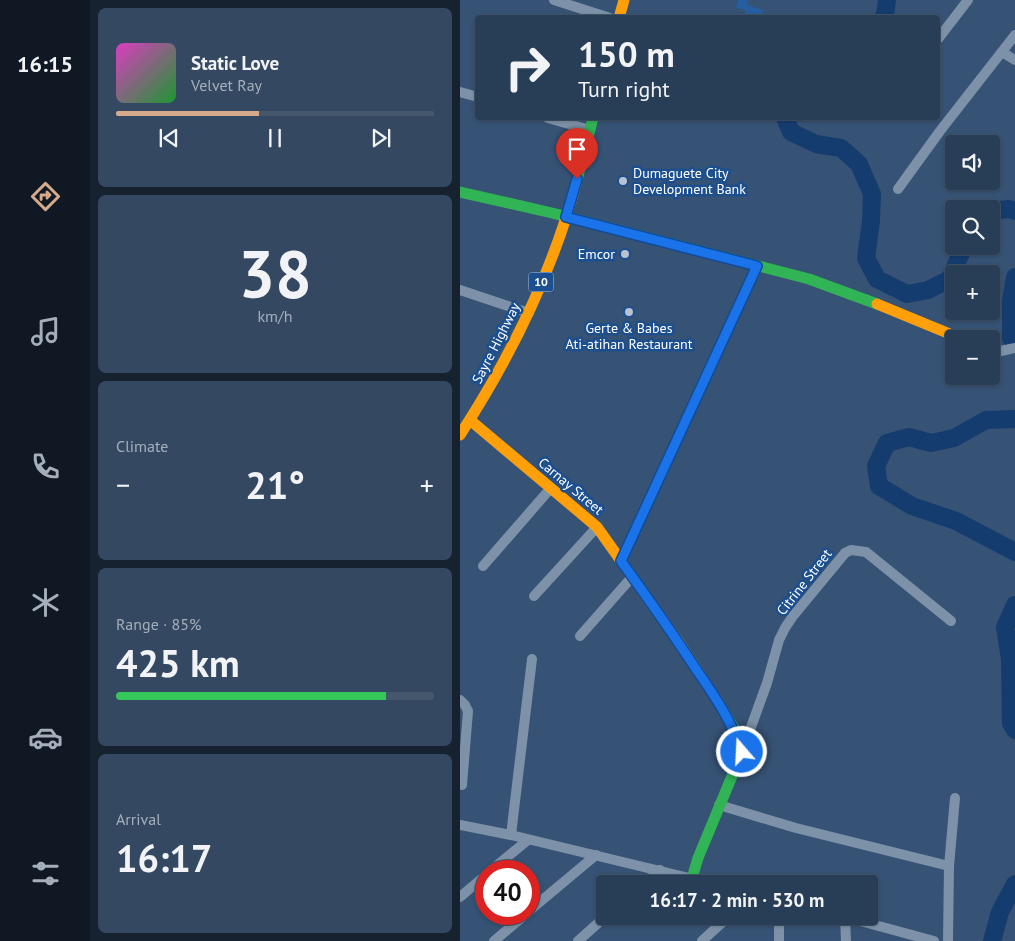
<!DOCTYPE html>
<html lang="en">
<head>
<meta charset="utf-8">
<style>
  :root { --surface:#283e57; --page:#344961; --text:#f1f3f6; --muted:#a5aeba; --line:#44576d; --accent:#d6ab8b }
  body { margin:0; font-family:"PT Sans",sans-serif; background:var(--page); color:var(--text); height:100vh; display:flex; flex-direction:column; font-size:19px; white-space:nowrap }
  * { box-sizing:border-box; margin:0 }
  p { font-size:16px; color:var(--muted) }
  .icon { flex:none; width:28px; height:28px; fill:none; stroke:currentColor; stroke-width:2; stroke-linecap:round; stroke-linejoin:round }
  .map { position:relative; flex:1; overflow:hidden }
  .panel { display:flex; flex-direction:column; gap:8px; padding:8px; background:#162230; width:370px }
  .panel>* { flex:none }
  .hud { position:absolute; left:15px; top:15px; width:465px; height:105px; border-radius:5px; box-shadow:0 1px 4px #0004,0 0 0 1px var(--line); background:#283e57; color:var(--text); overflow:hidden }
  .controls { position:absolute; left:485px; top:135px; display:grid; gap:10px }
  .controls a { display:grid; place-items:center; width:55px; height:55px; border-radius:5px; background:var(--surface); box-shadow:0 1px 4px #0004,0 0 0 1px var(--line); font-size:25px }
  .speed { position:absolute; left:15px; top:860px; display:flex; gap:10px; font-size:25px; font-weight:700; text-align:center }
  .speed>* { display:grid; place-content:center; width:65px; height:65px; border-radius:50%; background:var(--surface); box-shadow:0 1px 4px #0004,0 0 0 1px var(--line); line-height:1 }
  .speed .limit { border:8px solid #d22; background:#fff; color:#111 }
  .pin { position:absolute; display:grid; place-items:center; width:42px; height:42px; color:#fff; margin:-51px -21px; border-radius:50% 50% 50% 0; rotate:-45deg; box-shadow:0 0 5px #0007 }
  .pin .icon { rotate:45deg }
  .me { position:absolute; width:55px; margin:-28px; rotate:341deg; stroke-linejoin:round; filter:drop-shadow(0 0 4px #0008) }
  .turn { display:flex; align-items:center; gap:18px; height:105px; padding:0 20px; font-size:22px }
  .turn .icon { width:65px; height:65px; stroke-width:2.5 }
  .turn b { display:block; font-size:35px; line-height:42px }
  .big { font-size:38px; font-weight:600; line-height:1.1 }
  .panel .card { flex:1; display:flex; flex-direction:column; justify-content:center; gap:8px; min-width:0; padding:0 18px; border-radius:8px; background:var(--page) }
  .panel .dial { align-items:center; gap:0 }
  .dial b { font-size:65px; line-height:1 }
  .song { display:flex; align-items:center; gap:15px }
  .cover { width:60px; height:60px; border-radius:8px; background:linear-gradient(135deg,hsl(310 70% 55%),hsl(130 70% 35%)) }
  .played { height:5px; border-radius:2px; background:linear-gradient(90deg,var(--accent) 45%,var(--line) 45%) }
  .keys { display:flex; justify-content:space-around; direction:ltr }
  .heat { display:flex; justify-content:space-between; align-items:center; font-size:28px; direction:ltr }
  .charge { height:8px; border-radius:4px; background:linear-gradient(90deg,#34c759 85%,var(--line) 0) }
  .trip { position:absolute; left:136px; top:875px; width:282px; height:50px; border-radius:5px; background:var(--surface); box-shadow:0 1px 4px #0004,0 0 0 1px var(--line); font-weight:600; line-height:50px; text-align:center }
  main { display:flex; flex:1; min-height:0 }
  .dock { display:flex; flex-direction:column; width:90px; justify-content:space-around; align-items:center; background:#101923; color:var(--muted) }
  .dock .icon { width:35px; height:35px }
  .dock .current { color:var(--accent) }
  .dock b { font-size:22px; color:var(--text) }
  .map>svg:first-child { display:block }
</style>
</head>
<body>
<main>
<nav class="dock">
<b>16:15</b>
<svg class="icon current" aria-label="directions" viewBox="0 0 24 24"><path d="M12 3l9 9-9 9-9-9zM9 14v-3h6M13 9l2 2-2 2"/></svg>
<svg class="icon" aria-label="music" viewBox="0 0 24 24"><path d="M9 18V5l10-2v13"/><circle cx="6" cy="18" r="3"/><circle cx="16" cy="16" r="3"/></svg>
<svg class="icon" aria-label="phone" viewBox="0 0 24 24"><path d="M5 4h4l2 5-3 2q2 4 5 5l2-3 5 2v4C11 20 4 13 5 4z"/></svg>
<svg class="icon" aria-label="climate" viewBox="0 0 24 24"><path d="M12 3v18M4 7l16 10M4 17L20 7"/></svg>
<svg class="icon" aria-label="car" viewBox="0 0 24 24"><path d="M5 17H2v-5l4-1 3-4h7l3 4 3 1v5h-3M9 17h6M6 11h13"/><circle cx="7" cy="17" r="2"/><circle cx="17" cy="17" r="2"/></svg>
<svg class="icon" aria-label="filters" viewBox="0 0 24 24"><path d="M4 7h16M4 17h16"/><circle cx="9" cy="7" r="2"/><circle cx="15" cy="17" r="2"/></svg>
</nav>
<section class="panel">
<div class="card">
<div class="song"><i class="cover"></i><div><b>Static Love</b><p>Velvet Ray</p></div></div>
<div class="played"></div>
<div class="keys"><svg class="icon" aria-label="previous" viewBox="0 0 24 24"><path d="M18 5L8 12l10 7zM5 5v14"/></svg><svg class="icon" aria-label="pause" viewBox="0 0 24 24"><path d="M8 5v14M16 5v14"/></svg><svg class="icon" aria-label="next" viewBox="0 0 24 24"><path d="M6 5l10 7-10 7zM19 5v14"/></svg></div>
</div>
<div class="card dial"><b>38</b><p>km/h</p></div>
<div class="card"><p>Climate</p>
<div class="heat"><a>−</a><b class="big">21°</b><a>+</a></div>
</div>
<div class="card"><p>Range · 85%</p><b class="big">425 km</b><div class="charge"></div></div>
<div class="card"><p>Arrival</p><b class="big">16:17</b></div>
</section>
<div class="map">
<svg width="555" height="941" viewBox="0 0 555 941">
  <rect width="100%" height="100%" fill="#365274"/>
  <polygon fill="#265fa1" points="278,0 288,0 287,5 303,10 301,17 284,17 286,10 276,8"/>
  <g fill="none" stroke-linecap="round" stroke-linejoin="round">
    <g stroke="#153c6e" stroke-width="18">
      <polyline points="423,18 425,15 427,0"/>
      <polyline points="325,118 331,132 356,144 381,148 399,164 412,194 411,221 406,258 417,279 447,294 468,290 490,279 504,246"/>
      <polyline points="531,211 549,209 555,211"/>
      <polyline points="555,277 551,302 551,338 555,341"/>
      <polyline points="555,419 526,420 494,438 471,443 449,437 427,443 416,466 419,486 452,506 496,521 555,552"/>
      <polyline points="555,605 545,627 550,659 551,723 555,730"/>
      <polyline points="532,941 540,912 555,884"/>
    </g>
    <g stroke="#7d92a8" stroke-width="10">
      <polyline points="94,0 150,18"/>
      <polyline points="478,39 508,0"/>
      <polyline points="542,52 555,60"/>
      <polyline points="0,92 18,97"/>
      <polyline points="88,118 130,130"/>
      <polyline points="438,189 480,131 555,35"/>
      <polyline points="0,290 69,313"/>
      <polyline points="531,350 541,351 555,348"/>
      <polyline points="161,561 297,266"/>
      <polyline points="23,566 90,489"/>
      <polyline points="74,596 137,527"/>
      <polyline points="120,636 172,577"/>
      <polyline points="0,700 5,705 8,711 2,785"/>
      <polyline points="282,752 307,683 319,640 325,628 333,616 385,553 391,550 406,552 491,621"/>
      <polyline points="259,805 336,828 489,866 488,941"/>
      <polyline points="0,825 51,835 254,884"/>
      <polyline points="51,835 72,659"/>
      <polyline points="489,866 495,798"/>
      <polyline points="30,871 68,840"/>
      <polyline points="184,884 200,870"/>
      <polyline points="0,897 26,875"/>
      <polyline points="69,911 136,855"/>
      <polyline points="319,916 319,941"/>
      <polyline points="382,916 474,941"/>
      <polyline points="385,917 386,941"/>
      <polyline points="34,941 66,914"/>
      <polyline points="118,941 146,916"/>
      <polyline points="242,941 269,916"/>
    </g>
    <g stroke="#30b455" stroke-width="11">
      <polyline points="116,184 133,118"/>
      <polyline points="0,192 92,213 349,279 417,304"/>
      <polyline points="232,878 238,858 282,752 276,732 259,703"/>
    </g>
    <g stroke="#ff9f0a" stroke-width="11">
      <polyline points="159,18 164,0"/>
      <polyline points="417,304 502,339"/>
      <polyline points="10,420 137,527 220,644 259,703"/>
      <path d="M0,435C50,358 92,273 116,184"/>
    </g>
  </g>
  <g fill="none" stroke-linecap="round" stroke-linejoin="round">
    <defs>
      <path id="route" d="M117,179L106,217L297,266L161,561C187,597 213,634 238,672C256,698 272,722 282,752"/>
    </defs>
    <use href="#route" stroke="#114b97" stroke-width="12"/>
    <use href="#route" stroke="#1a73e8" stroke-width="9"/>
  </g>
  <g fill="#b9c2ce" stroke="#1b4f8f" stroke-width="2">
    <circle cx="163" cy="181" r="5"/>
    <circle cx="165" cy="254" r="5"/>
    <circle cx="169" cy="312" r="5"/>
  </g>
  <g text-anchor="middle" stroke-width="5" stroke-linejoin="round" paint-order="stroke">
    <rect fill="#1b4f8f" stroke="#bbcadd" stroke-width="1" x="68.5" y="272.5" width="25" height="19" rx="4"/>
    <g font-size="12" font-weight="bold" fill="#fff">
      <text x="81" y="286">10</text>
    </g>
    <g font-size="14" fill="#fff" stroke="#1b4f8f" text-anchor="start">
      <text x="173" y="178">Dumaguete City<tspan x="173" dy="16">Development Bank</tspan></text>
      <text x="155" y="259" text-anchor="end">Emcor</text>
      <text x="169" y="333" text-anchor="middle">Gerte &amp; Babes<tspan x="169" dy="16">Ati-atihan Restaurant</tspan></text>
    </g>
    <g font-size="14" fill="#fff" stroke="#1b4f8f">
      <text transform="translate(36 343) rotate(-63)" y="5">Sayre Highway</text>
      <text transform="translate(111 486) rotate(40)" y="5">Carnay Street</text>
      <text transform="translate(344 582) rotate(-52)" y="5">Citrine Street</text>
    </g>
  </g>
</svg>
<div class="controls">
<a><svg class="icon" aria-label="sound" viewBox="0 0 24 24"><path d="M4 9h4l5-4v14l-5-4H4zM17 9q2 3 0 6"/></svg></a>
<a><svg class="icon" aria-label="search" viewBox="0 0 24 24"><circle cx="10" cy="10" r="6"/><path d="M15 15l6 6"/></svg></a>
<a>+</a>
<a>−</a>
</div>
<div class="speed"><div class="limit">40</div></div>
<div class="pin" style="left:117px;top:179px;background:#d93025"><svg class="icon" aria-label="arrive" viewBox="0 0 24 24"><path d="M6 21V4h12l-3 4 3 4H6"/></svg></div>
<svg class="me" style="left:282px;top:752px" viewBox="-20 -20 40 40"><circle r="17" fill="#1a73e8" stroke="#fff" stroke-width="3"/><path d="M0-11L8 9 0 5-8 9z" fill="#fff"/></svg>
<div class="trip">16:17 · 2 min · 530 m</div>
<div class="hud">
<div class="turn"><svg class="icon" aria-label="right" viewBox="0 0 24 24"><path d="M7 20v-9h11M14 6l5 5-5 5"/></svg><div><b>150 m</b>Turn right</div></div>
</div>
</div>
</main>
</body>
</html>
